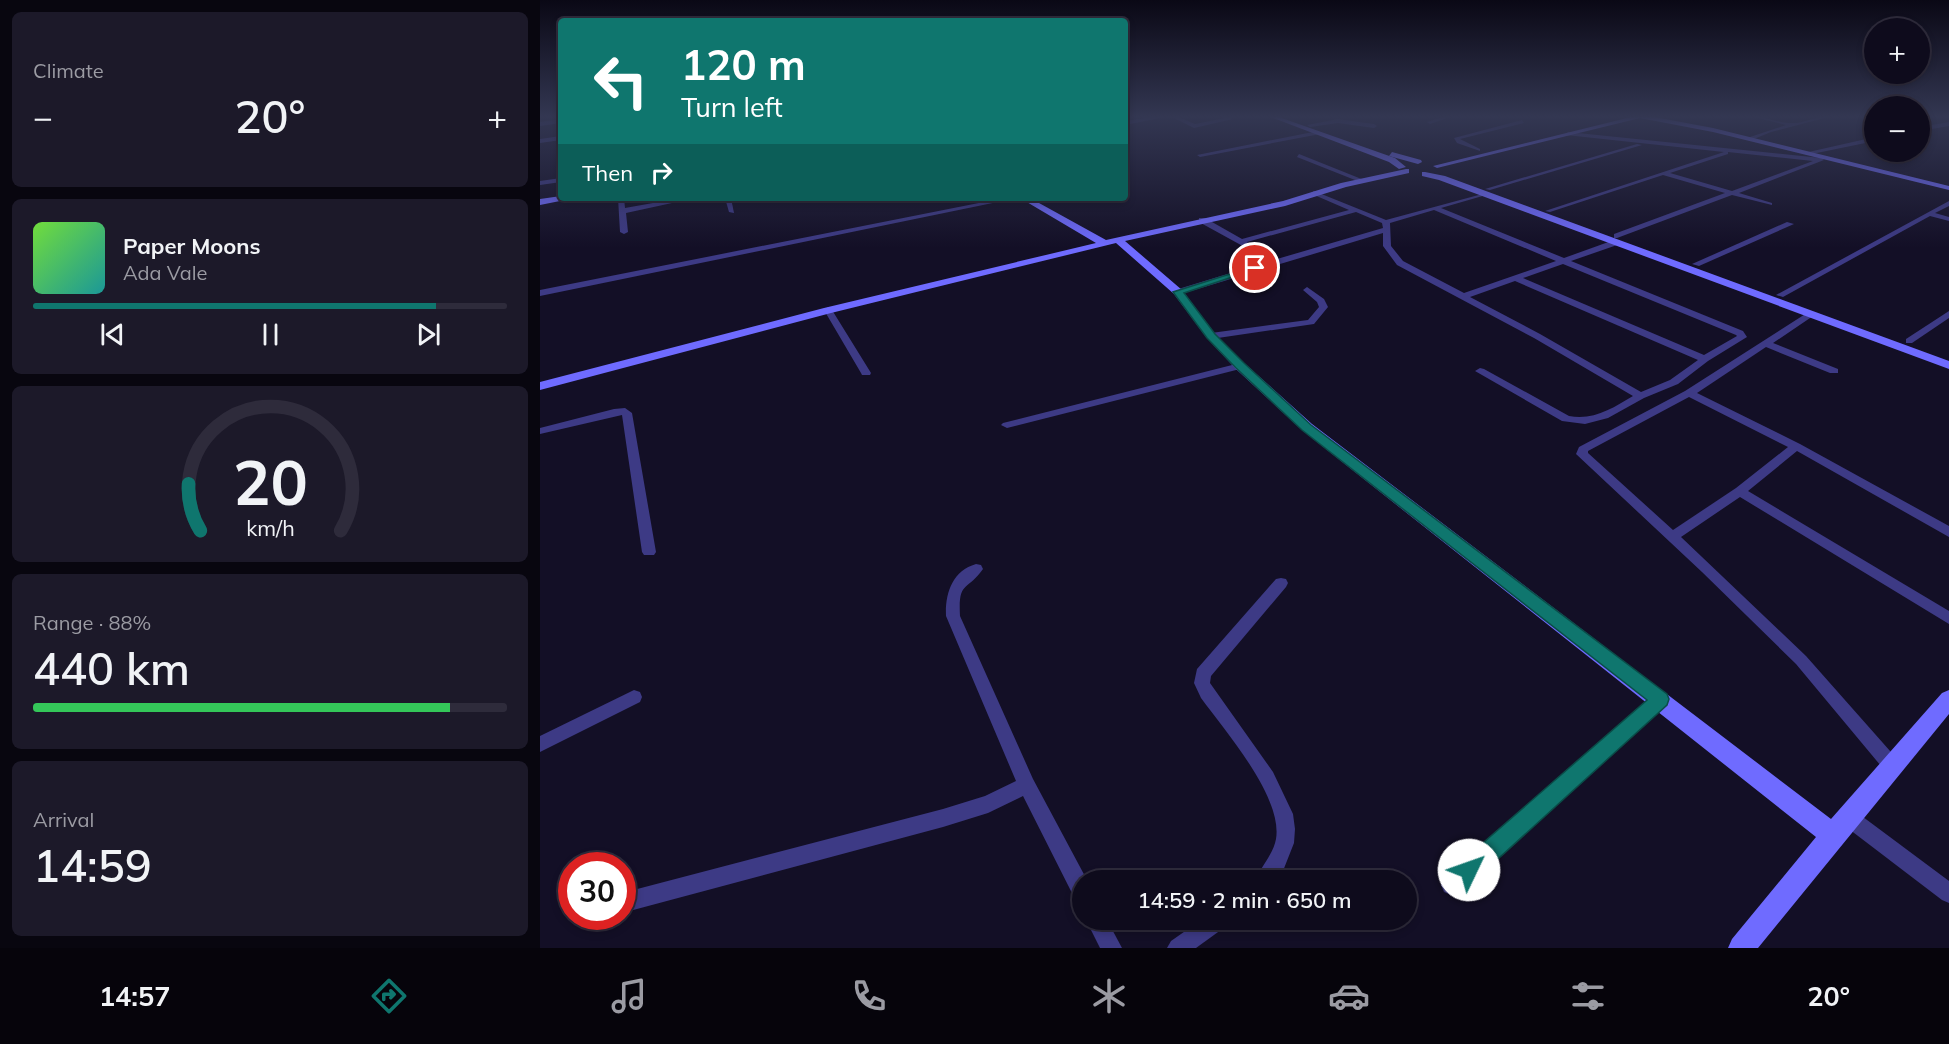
<!DOCTYPE html>
<html lang="en">
<head>
<meta charset="utf-8">
<style>
  :root { --surface:#0e0b1c; --page:#1c1929; --text:#f1f3f6; --muted:#9b9ba3; --line:#2e2b3b; --accent:#0f766e }
  body { margin:0; font-family:Mulish,sans-serif; background:var(--page); color:var(--text); height:100vh; display:flex; flex-direction:column; font-size:22px; white-space:nowrap }
  * { box-sizing:border-box; margin:0 }
  p { font-size:20px; color:var(--muted) }
  .icon { flex:none; width:33px; height:33px; fill:none; stroke:currentColor; stroke-width:2; stroke-linecap:round; stroke-linejoin:round }
  .map { position:relative; flex:1; overflow:hidden }
  .side { display:flex; flex-direction:column; gap:12px; padding:12px; background:#08060f; width:540px }
  .side>* { flex:none }
  .guide { position:absolute; left:18px; top:18px; width:570px; height:183px; border-radius:6px; box-shadow:0 3px 9px #0003,0 0 0 2px var(--line); background:#0f766e; color:#fff; overflow:hidden }
  .buttons { position:absolute; left:1324px; top:18px; display:grid; gap:12px }
  .buttons a { display:grid; place-items:center; width:66px; height:66px; border-radius:50%; background:var(--surface); box-shadow:0 3px 9px #0003,0 0 0 2px var(--line); font-size:30px }
  .speed { position:absolute; left:18px; top:852px; display:flex; gap:12px; font-size:30px; font-weight:700; text-align:center }
  .speed>* { display:grid; place-content:center; width:78px; height:78px; border-radius:50%; background:var(--surface); box-shadow:0 3px 9px #0003,0 0 0 2px var(--line); line-height:1 }
  .speed .limit { border:9px solid #d22; background:#fff; color:#111 }
  .pin { position:absolute; display:grid; place-items:center; width:51px; height:51px; color:#fff; margin:-26px; border:3px solid #fff; border-radius:50%; box-shadow:0 2px 6px #0007 }
  .me { position:absolute; width:66px; margin:-33px; rotate:48deg; stroke-linejoin:round; filter:drop-shadow(0 0 4px #0008) }
  .turn { display:flex; align-items:center; gap:21px; height:126px; padding:0 24px; font-size:27px }
  .turn .icon { width:78px; height:78px; stroke-width:2.5 }
  .turn b { display:block; font-size:42px; line-height:51px }
  .then { display:flex; align-items:center; height:57px; padding:0 24px; background:#0003; gap:12px; font-size:22px }
  .big { font-size:45px; font-weight:600; line-height:1.1 }
  .side .card { flex:1; display:flex; flex-direction:column; justify-content:center; gap:9px; min-width:0; padding:0 21px; border-radius:9px; background:var(--page) }
  .side .dial { align-items:center; gap:0 }
  .dial svg { height:156px; overflow:visible; fill:none; stroke:var(--line); stroke-width:7; stroke-linecap:round; text-anchor:middle }
  .dial text { fill:var(--text); stroke:none }
  .song { display:flex; align-items:center; gap:18px }
  .cover { width:72px; height:72px; border-radius:9px; background:linear-gradient(135deg,hsl(100 70% 55%),hsl(180 70% 35%)) }
  .played { height:6px; border-radius:3px; background:linear-gradient(90deg,var(--accent) 85%,var(--line) 85%) }
  .keys { display:flex; justify-content:space-around; direction:ltr }
  .heat { display:flex; justify-content:space-between; align-items:center; font-size:33px; direction:ltr }
  .charge { height:9px; border-radius:4px; background:linear-gradient(90deg,#34c759 88%,var(--line) 0) }
  .trip { position:absolute; left:532px; top:870px; width:345px; height:60px; border-radius:30px; background:var(--surface); box-shadow:0 3px 9px #0003,0 0 0 2px var(--line); font-weight:600; line-height:60px; text-align:center }
  .menu { display:flex; height:96px; justify-content:space-around; align-items:center; background:#06040b; color:var(--muted) }
  .menu .icon { width:42px; height:42px }
  .menu .on { color:var(--accent) }
  .menu b { font-size:27px; color:var(--text) }
  main { display:flex; flex:1; min-height:0 }
  .map>svg:first-child { display:block }
</style>
</head>
<body>
<main>
<section class="side">
<div class="card"><p>Climate</p>
<div class="heat"><a>−</a><b class="big">20°</b><a>+</a></div>
</div>
<div class="card">
<div class="song"><i class="cover"></i><div><b>Paper Moons</b><p>Ada Vale</p></div></div>
<div class="played"></div>
<div class="keys"><svg class="icon" aria-label="previous" viewBox="0 0 24 24"><path d="M18 5L8 12l10 7zM5 5v14"/></svg><svg class="icon" aria-label="pause" viewBox="0 0 24 24"><path d="M8 5v14M16 5v14"/></svg><svg class="icon" aria-label="next" viewBox="0 0 24 24"><path d="M6 5l10 7-10 7zM19 5v14"/></svg></div>
</div>
<div class="card dial"><svg viewBox="0 0 100 80">
<path d="M14 69A42 42 0 1 1 86 69"/>
<path d="M14 69A42 42 0 0 1 8 45" stroke="#0f766e"/>
<text x="50" y="56" font-size="32" font-weight="700">20</text>
<text x="50" y="72" font-size="11">km/h</text>
</svg></div>
<div class="card"><p>Range · 88%</p><b class="big">440 km</b><div class="charge"></div></div>
<div class="card"><p>Arrival</p><b class="big">14:59</b></div>
</section>
<div class="map">
<svg width="1409" height="948" viewBox="0 0 1409 948">
  <rect width="100%" height="100%" fill="#130f26"/>
  <g fill="none" stroke-linecap="round" stroke-linejoin="round">
    <g fill="#3d3a85" fill-rule="evenodd">
      <polygon points="620,116 630,116 585,125 585,121"/>
      <polygon points="630,116 636,116 655,124 690,117 693,119 654,128"/>
      <polygon points="906,116 913,116 890,124 887,122"/>
      <path d="M1210,116C1224,116 1240,124 1253,123C1266,123 1278,115 1292,116L1231,132L1209,141L1207,138L1246,125Z"/>
      <polygon points="1327,116 1335,116 1335,119 1328,117"/>
      <polygon points="21,119 21,123 0,126 0,122"/>
      <polygon points="798,119 834,124 837,126 834,128 798,123 770,127 767,125"/>
      <polygon points="982,120 984,123 920,139 940,149 940,151 917,143 914,138"/>
      <polygon points="1409,122 1409,126 1380,131 1380,127"/>
      <polygon points="778,131 780,134 660,157 657,155"/>
      <path d="M1028,132L1281,158L1284,160L1199,193L1232,203V205L1192,195L1077,238H1074V234L1185,193L1123,175L1010,212L1005,211L1184,152L1026,135ZM1188,152L1273,161L1192,191L1130,173L1188,154Z"/>
      <polygon points="21,136 21,140 0,143 0,139"/>
      <polygon points="1335,137 1335,141 1267,155 1264,153"/>
      <polygon points="1097,144 1102,145 950,190 945,189"/>
      <polygon points="759,154 824,180 825,181 820,182 757,157"/>
      <polygon points="21,178 21,182 0,185 0,181"/>
      <path d="M774,191L846,220L946,193V195L901,208L1024,258L1074,240H1080V244L1031,261L1203,331L1207,337L1168,361L1138,384L1104,398L1068,418L1045,424L1022,421L935,371L940,368L944,369L1029,416C1053,421 1073,408 1093,396L994,338L857,265L843,246V233L641,294H635V290L730,261L659,222V218H665L702,239L809,210L772,194L771,193ZM894,210L1016,261L924,293L863,261L851,246L850,223ZM816,212L842,223L843,228L737,259L707,242ZM1023,264L1196,335L1197,336L1164,355L983,278ZM975,281L1158,360L1130,380L1101,392L1000,334L930,297Z"/>
      <polygon points="78,198 84,198 85,208 141,198 155,198 86,213 88,232 84,234 80,232"/>
      <polygon points="185,198 191,198 194,213 189,212"/>
      <polygon points="464,198 477,198 0,296 0,290"/>
      <polygon points="1409,201 1409,206 1395,213 1409,217 1409,221 1390,216 1243,297 1236,295"/>
      <polygon points="1247,222 1254,224 1159,266 1152,264"/>
      <polygon points="767,287 784,299 788,307 774,324 671,339 666,336 671,333 768,320 779,307 777,302 763,290"/>
      <polygon points="288,307 292,310 331,373 330,375 322,375 321,373 284,310"/>
      <path d="M1270,311L1274,314L1273,316L1233,343L1298,369V373H1290L1226,347L1157,393L1260,444L1409,526V537L1257,451L1208,491L1409,611V624L1200,497L1141,537L1266,656L1358,760L1361,766L1358,772L1352,774L1346,772L1256,664L1162,572L1036,454L1039,447L1145,391ZM1149,397L1248,447L1196,488L1133,530L1048,453V451Z"/>
      <polygon points="1409,311 1409,318 1372,343 1366,343 1366,339"/>
      <polygon points="700,363 704,364 704,368 467,428 461,425 463,423"/>
      <polygon points="85,408 92,413 116,552 114,555 104,555 102,552 82,415 0,434 0,428 74,409"/>
      <path d="M436,564L441,565L443,569C427,592 418,580 420,616L493,779L547,880H543V904L536,901L483,796L448,813L403,827L82,913V893L403,809L445,796L476,781L406,616C405,594 412,571 436,564Z"/>
      <path d="M741,578L746,579L748,583L746,587L671,676L670,683L733,772L753,814L755,829L754,843L741,876L738,880H716C721,866 733,855 736,839C743,797 685,731 661,698L654,683L657,669L736,579Z"/>
      <polygon points="94,690 100,692 102,697 100,702 0,752 0,736"/>
      <polygon points="1120,692 1126,694 1128,699 1126,704 918,892 911,895 904,892 901,885 904,878 1114,694"/>
      <polygon points="1308,808 1315,811 1409,881 1409,903 1402,900 1301,823 1299,817 1301,811"/>
      <polygon points="546,920 567,920 582,948 560,948"/>
      <polygon points="661,920 688,920 685,927 656,948 627,948 631,941"/>
    </g>
    <g fill="#6f6bff" fill-rule="evenodd">
      <polygon points="728,116 736,116 855,158 866,167 859,169 849,162"/>
      <polygon points="1095,116 1109,116 1173,128 1409,186 1409,190 1173,132 1100,118 897,168 893,166"/>
      <polygon points="852,152 881,160 882,162 878,164 849,156"/>
      <polygon points="866,169 869,169 869,173 806,187 745,206 585,241 642,290 675,334 704,363 772,424 1291,819 1402,693 1409,690 1409,714 1218,948 1188,948 1192,939 1276,837 762,430 696,369 667,338 634,294 576,243 291,313 0,390 0,382 284,308 556,243 480,198 490,198 566,240 743,201 801,183"/>
      <polygon points="885,172 905,176 1409,361 1409,369 899,180 882,176 882,172"/>
      <polygon points="21,196 21,198 26,198 25,200 0,205 0,199"/>
    </g>
  </g>
  <linearGradient id="sky" x2="0" y2="1"><stop stop-color="#0a0815"/><stop offset="0.47" stop-color="#333752"/><stop offset="1" stop-color="#333752" stop-opacity="0"/></linearGradient>
  <rect width="1409" height="248" fill="url(#sky)"/>
  <polygon fill="#0f766e" stroke="#0a4d48" stroke-width="1.5" points="712,267 720,268 644,293 675,334 704,363 771,425 1127,694 1129,699 1127,705 937,878 929,881 921,878 918,870 921,862 1107,700 762,430 696,368 667,338 633,292"/>
</svg>
<div class="buttons">
<a>+</a>
<a>−</a>
</div>
<div class="speed"><div class="limit">30</div></div>
<div class="pin" style="left:715px;top:268px;background:#d93025"><svg class="icon" aria-label="arrive" viewBox="0 0 24 24"><path d="M6 21V4h12l-3 4 3 4H6"/></svg></div>
<svg class="me" style="left:929px;top:870px" viewBox="-20 -20 40 40"><circle r="19" fill="#fff"/><path d="M0-13L10 11 0 6-10 11z" fill="#0f766e"/></svg>
<div class="trip">14:59 · 2 min · 650 m</div>
<div class="guide">
<div class="turn"><svg class="icon" aria-label="left" viewBox="0 0 24 24"><path d="M17 20v-9H6M10 6l-5 5 5 5"/></svg><div><b>120 m</b>Turn left</div></div>
<div class="then">Then<svg class="icon" aria-label="right" viewBox="0 0 24 24"><path d="M7 20v-9h11M14 6l5 5-5 5"/></svg></div>
</div>
</div>
</main>
<nav class="menu">
<b>14:57</b>
<svg class="icon on" aria-label="directions" viewBox="0 0 24 24"><path d="M12 3l9 9-9 9-9-9zM9 14v-3h6M13 9l2 2-2 2"/></svg>
<svg class="icon" aria-label="music" viewBox="0 0 24 24"><path d="M9 18V5l10-2v13"/><circle cx="6" cy="18" r="3"/><circle cx="16" cy="16" r="3"/></svg>
<svg class="icon" aria-label="phone" viewBox="0 0 24 24"><path d="M5 4h4l2 5-3 2q2 4 5 5l2-3 5 2v4C11 20 4 13 5 4z"/></svg>
<svg class="icon" aria-label="climate" viewBox="0 0 24 24"><path d="M12 3v18M4 7l16 10M4 17L20 7"/></svg>
<svg class="icon" aria-label="car" viewBox="0 0 24 24"><path d="M5 17H2v-5l4-1 3-4h7l3 4 3 1v5h-3M9 17h6M6 11h13"/><circle cx="7" cy="17" r="2"/><circle cx="17" cy="17" r="2"/></svg>
<svg class="icon" aria-label="filters" viewBox="0 0 24 24"><path d="M4 7h16M4 17h16"/><circle cx="9" cy="7" r="2"/><circle cx="15" cy="17" r="2"/></svg>
<b>20°</b>
</nav>
</body>
</html>
